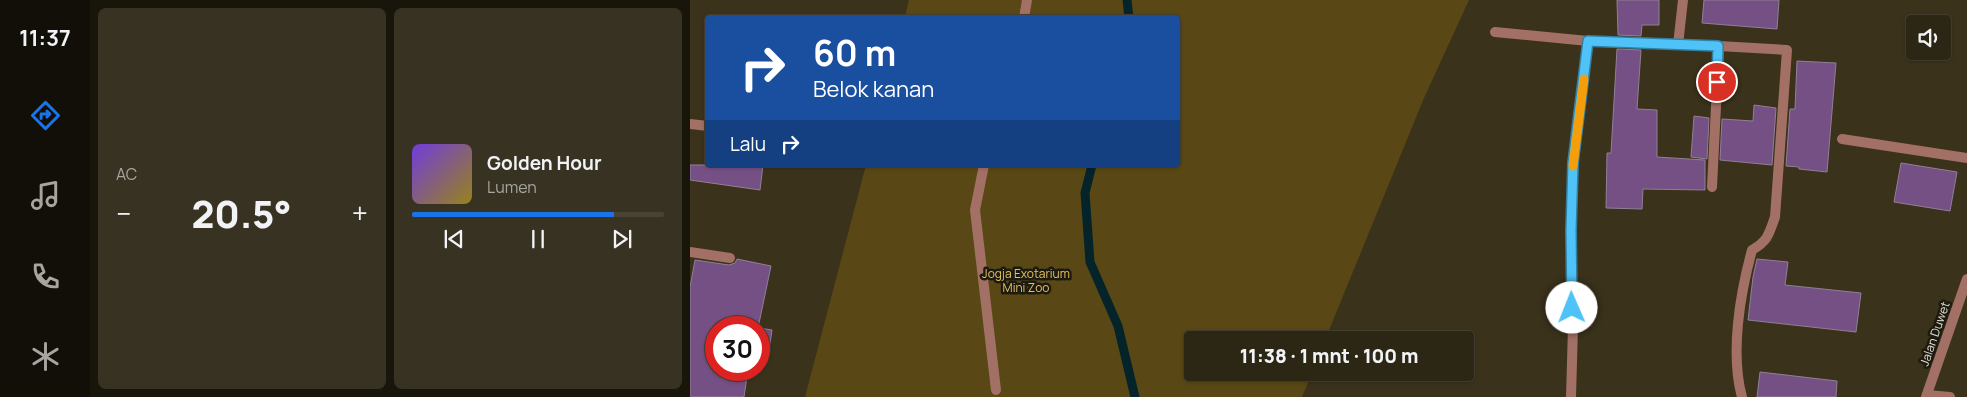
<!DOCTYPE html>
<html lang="id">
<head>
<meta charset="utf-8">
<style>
  :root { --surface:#2c2614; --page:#383222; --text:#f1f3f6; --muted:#a6a5a0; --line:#484334; --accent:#1a73e8 }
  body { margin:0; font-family:Manrope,sans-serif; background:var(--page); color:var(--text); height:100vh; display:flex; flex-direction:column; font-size:19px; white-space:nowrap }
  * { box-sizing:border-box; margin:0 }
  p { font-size:16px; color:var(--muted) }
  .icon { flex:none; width:28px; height:28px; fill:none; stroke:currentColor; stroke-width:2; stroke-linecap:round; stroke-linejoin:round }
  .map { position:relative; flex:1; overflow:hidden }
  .details { display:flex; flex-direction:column; gap:8px; padding:8px; background:#18150b; width:600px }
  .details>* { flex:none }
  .hud { position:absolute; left:15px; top:15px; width:475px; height:152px; border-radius:5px; box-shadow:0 1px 4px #0004,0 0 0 1px var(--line); background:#1a4fa0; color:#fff; overflow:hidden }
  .tools { position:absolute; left:1216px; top:15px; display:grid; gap:10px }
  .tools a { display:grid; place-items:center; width:45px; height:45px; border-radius:5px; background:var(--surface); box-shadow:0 1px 4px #0004,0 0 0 1px var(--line); font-size:25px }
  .speed { position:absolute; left:15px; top:316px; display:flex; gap:10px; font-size:25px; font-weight:700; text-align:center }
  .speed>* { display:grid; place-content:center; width:65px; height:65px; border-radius:50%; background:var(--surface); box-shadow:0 1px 4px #0004,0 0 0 1px var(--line); line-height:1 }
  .speed .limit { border:8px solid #d22; background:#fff; color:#111 }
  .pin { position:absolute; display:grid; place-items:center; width:42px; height:42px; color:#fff; margin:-21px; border:2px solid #fff; border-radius:50%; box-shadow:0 1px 5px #0007 }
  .me { position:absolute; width:55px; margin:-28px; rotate:359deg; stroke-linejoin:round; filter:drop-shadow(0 0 4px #0008) }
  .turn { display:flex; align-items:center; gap:18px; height:105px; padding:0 25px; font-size:22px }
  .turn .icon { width:65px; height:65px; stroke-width:2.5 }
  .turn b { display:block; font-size:35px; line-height:42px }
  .then { display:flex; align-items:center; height:48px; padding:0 25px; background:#0003; gap:10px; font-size:19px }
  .big { font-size:38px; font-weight:800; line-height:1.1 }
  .details .card { flex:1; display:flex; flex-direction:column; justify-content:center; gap:8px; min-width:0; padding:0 18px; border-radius:8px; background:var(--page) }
  .song { display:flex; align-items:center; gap:15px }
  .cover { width:60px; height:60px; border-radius:8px; background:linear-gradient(135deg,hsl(260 70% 55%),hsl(50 70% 35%)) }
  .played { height:5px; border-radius:2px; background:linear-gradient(90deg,var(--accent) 80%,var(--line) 80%) }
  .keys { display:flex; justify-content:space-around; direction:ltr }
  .heat { display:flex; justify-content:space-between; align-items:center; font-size:28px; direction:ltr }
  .details .tiles { flex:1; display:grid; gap:8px; grid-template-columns:repeat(2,1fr) }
  .trip { position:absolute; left:494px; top:331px; width:290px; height:50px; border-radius:5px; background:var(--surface); box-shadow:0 1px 4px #0004,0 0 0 1px var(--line); font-weight:800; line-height:50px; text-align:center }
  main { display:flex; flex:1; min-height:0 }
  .tab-bar { display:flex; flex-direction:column; width:90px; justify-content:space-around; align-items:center; background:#120f08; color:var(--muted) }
  .tab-bar .icon { width:35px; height:35px }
  .tab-bar .active { color:var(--accent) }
  .tab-bar b { font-size:22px; color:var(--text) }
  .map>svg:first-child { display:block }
</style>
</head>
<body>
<main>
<nav class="tab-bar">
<b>11:37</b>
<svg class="icon active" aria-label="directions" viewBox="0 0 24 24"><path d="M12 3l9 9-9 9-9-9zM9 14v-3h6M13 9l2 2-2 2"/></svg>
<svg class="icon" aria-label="music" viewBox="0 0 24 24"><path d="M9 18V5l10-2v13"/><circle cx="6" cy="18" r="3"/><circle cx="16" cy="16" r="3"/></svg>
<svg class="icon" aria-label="phone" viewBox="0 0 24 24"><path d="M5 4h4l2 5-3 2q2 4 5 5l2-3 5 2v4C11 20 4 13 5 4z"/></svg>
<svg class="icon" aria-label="climate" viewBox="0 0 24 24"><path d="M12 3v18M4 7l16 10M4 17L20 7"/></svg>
</nav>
<section class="details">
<div class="tiles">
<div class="card"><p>AC</p>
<div class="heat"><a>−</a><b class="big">20.5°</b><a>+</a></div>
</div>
<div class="card">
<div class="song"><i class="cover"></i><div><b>Golden Hour</b><p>Lumen</p></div></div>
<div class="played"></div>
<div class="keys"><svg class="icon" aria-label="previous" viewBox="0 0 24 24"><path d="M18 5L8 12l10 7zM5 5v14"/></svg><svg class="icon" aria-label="pause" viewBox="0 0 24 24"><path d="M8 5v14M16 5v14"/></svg><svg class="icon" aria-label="next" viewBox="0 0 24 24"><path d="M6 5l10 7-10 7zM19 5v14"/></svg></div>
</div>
</div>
</section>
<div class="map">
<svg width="1277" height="397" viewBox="0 0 1277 397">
  <rect width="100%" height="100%" fill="#3a321b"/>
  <polygon fill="#594815" points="219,0 779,0 734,98 635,340 502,340 502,372 622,373 612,397 115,397 176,165 488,165 488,18 215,17"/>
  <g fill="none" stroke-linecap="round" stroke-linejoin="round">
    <g stroke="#052429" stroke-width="9">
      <polyline points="437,0 439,18"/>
      <polyline points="402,165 395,193 400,262 428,326 445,397"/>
    </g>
  </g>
  <g fill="#755084" stroke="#908096">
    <polygon points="927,0 969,0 969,25 952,25 951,36 928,35"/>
    <polygon points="1014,0 1089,0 1087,29 1012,23"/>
    <polygon points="927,49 951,50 947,109 967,110 967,157 1015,160 1015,190 953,189 952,209 916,208 917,153 921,153"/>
    <polygon points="1107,61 1146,63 1137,172 1109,169 1109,167 1096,166 1100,109 1105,109"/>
    <polygon points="1064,105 1086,108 1082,165 1030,160 1032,119 1063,121"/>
    <polygon points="1004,116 1019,118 1017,159 1001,157"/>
    <polygon points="1211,163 1267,172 1260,211 1204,202"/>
    <polygon points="0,165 73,165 70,190 0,180"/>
    <polygon points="47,259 81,266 68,328 26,328 26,370 58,370 54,397 0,397 0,287 5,260 39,265 45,263"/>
    <polygon points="1067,259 1098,262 1095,285 1171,293 1166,332 1058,320 1063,277"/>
    <polygon points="69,328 82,330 78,358 69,357"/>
    <polygon points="1070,372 1147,381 1146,397 1067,397"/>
  </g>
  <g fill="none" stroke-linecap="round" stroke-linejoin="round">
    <g stroke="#a37065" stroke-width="10">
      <polyline points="334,18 337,0"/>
      <polyline points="294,165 285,210 306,390"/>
    </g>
    <g stroke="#a37065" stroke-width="10">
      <polyline points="805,32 898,41 1029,46 1022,187"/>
      <polyline points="988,45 993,0"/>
      <path d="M1029,46L1097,50L1085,217C1079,234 1078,241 1062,250C1050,294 1040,353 1052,397"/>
      <polyline points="0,124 18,126"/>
      <polyline points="1152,139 1277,158"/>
      <polyline points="0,252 40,258"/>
      <polyline points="1237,395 1260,397"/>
      <polyline points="881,397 883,327 881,230 883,163 898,41"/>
      <polyline points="1236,397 1277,279"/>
    </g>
  </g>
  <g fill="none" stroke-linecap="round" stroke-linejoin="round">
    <defs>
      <polyline id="route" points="882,308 881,230 883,163 898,41 1028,46 1027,82"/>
    </defs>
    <use href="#route" stroke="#337fa1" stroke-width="12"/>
    <use href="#route" stroke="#4fc3f7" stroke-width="9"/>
    <polyline stroke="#f59e0b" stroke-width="9" points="883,166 894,79"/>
  </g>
  <g text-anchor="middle" stroke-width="5" stroke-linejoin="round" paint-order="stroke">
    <g font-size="12" fill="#e4c161" stroke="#1d1a10">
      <text x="336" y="278">Jogja Exotarium<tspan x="336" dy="14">Mini Zoo</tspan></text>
    </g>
    <g font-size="12" fill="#e3ded1" stroke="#1d1a10">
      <text transform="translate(1245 334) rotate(-71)" y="4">Jalan Duwet</text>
    </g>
  </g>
</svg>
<div class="tools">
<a><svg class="icon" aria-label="sound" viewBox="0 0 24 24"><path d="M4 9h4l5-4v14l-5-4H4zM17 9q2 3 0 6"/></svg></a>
</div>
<div class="speed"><div class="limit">30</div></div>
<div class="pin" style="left:1027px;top:82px;background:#d93025"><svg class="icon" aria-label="arrive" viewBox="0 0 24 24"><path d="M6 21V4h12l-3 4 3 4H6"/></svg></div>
<svg class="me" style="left:882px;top:308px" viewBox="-20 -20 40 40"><circle r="19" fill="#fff"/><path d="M0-13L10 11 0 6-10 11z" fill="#4fc3f7"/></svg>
<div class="trip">11:38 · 1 mnt · 100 m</div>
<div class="hud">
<div class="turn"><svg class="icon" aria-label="right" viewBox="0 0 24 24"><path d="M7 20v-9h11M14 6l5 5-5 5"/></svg><div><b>60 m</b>Belok kanan</div></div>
<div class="then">Lalu<svg class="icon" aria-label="right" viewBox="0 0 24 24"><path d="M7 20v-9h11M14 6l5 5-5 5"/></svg></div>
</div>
</div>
</main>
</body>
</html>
